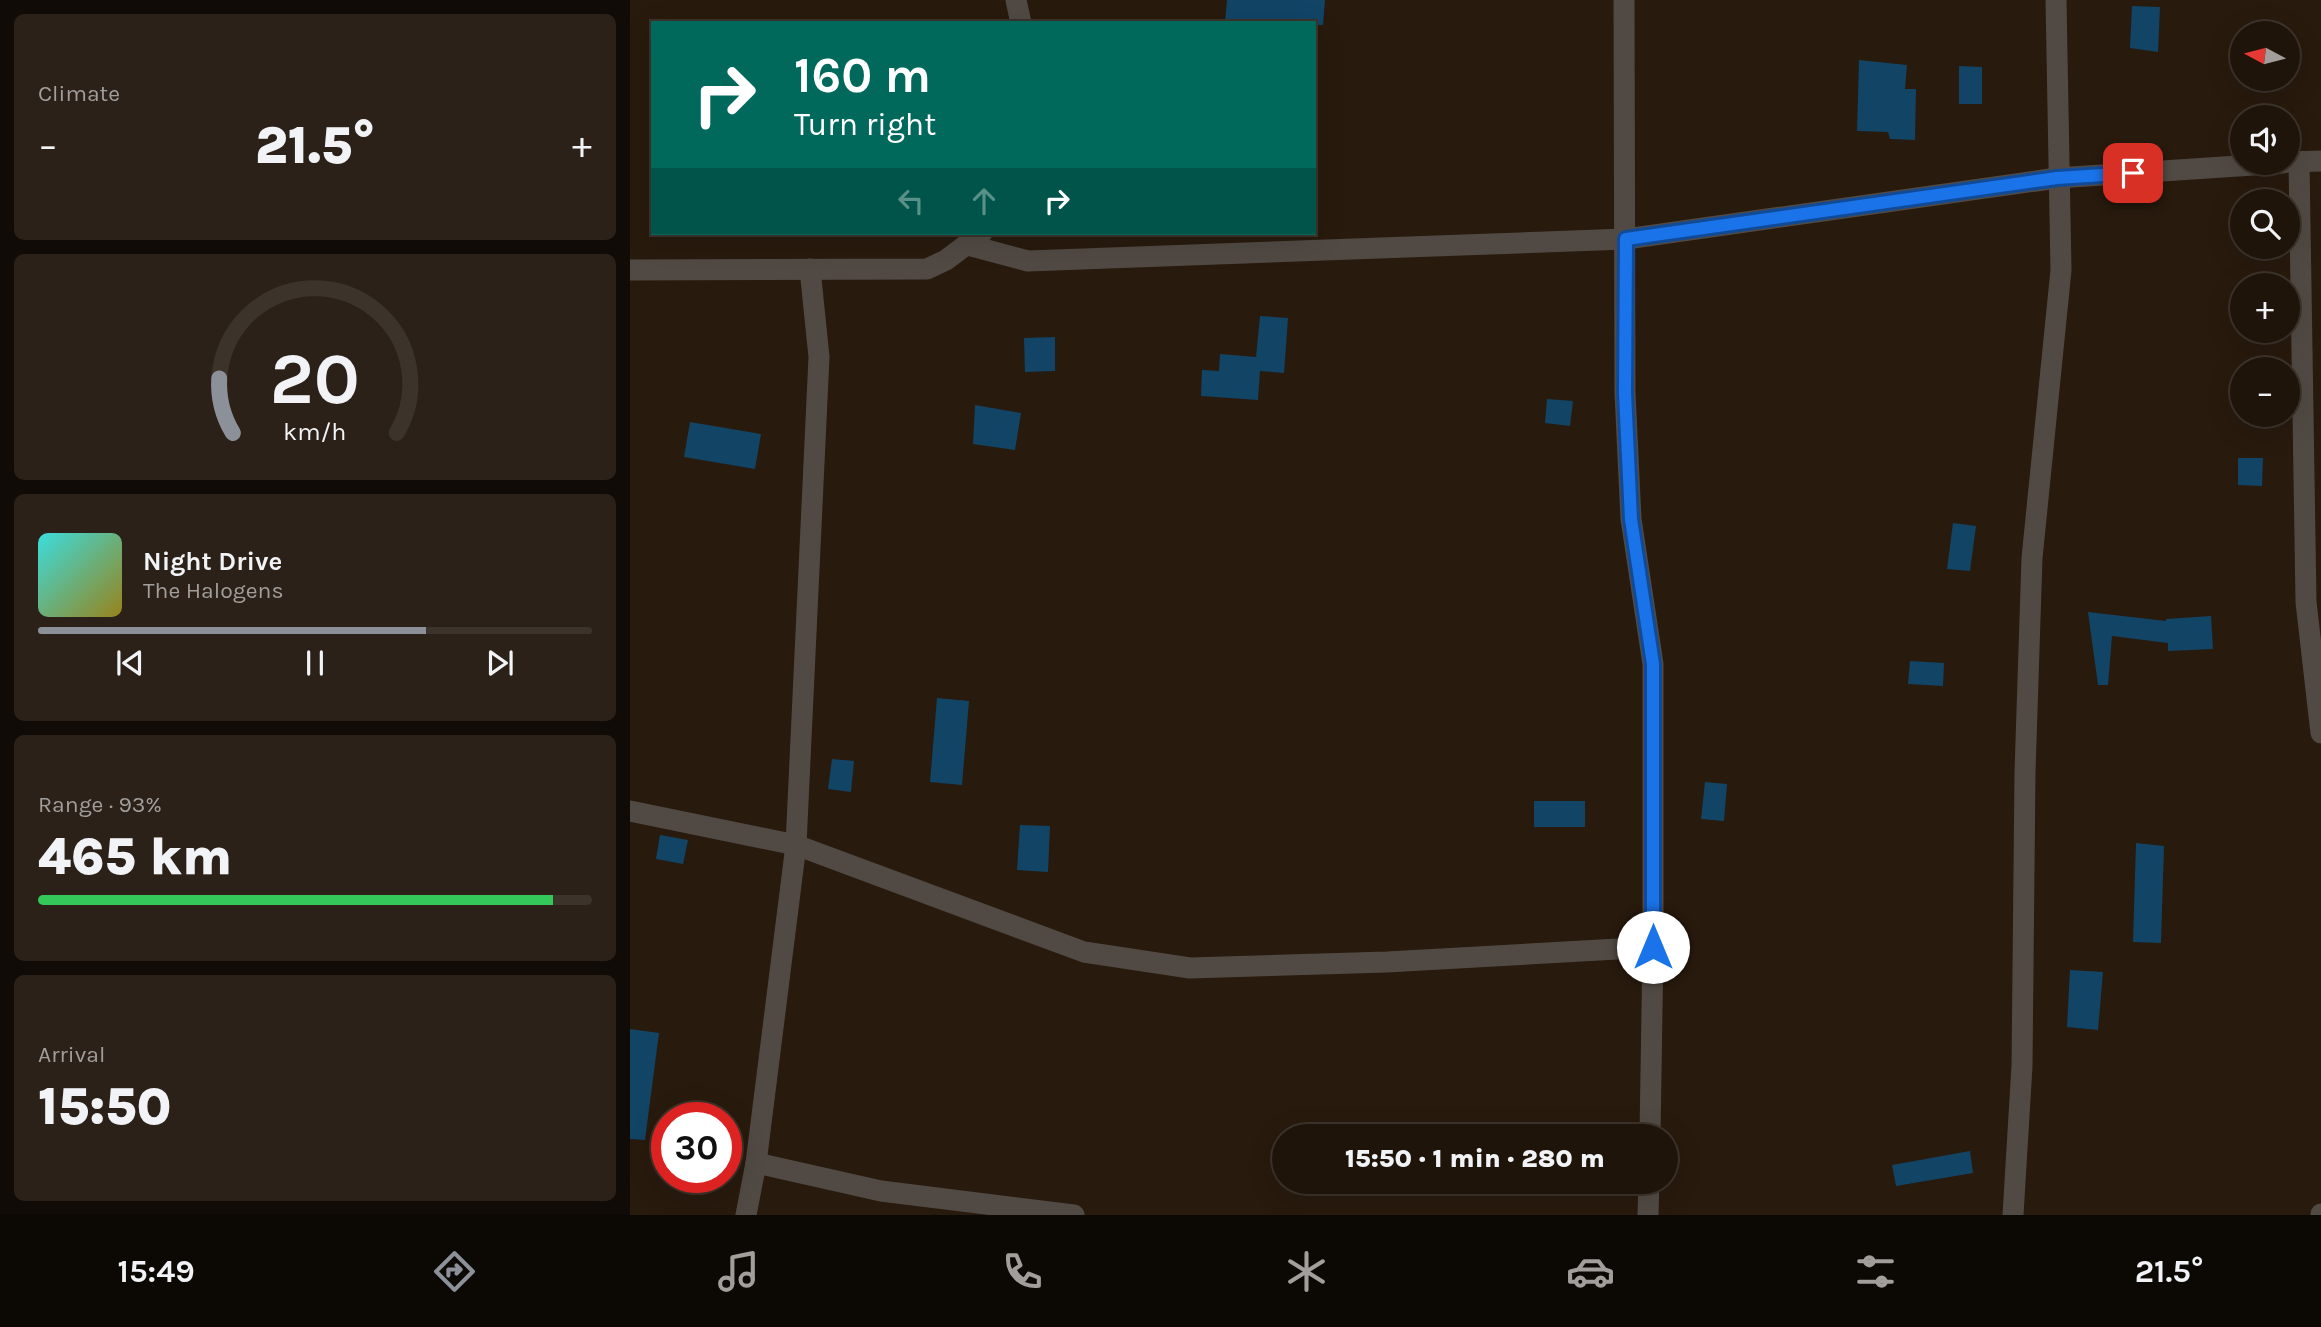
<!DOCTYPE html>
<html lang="en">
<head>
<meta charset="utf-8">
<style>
  :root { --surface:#1e140a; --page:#2b2118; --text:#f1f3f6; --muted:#a19e9c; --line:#3c332b; --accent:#8c9099 }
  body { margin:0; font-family:Karla,sans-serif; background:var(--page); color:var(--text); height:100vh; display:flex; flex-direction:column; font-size:26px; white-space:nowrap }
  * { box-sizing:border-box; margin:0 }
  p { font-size:23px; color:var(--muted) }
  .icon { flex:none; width:38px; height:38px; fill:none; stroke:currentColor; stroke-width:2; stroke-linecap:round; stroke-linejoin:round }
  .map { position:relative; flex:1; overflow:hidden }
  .drawer { display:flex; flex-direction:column; gap:14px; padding:14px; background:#100b06; width:630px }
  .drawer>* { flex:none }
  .top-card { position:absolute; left:21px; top:21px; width:665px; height:214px; border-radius:0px; box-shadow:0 7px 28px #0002,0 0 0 2px var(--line); background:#00695c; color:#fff; overflow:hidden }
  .needle { width:46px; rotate:277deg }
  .tools { position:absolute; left:1600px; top:21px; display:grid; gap:14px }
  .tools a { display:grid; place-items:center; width:70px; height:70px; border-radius:50%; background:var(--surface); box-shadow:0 7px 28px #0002,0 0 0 2px var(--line); font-size:35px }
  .speed { position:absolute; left:21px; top:1102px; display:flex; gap:14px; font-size:35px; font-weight:700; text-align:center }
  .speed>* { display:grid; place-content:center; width:91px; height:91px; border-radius:50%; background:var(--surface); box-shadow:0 7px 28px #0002,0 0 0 2px var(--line); line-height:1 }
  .speed .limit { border:10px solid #d22; background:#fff; color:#111 }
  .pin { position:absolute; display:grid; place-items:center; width:60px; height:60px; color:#fff; margin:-30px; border-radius:14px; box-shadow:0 4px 10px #0006 }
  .me { position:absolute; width:77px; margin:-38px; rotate:0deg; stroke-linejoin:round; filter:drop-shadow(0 0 5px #0008) }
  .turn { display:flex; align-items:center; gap:24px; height:147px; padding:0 28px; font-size:32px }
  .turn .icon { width:91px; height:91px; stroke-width:2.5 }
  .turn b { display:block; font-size:49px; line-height:60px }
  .lanes { display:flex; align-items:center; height:66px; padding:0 28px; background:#0003; justify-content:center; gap:35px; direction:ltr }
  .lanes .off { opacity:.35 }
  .big { font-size:52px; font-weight:800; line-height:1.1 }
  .drawer .tile { flex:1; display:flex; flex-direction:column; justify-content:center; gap:10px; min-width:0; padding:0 24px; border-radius:10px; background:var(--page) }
  .drawer .dial { align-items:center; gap:0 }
  .dial svg { height:182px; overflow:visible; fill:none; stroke:var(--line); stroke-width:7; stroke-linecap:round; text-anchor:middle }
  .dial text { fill:var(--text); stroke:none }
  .song { display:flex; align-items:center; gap:21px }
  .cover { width:84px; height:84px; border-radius:10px; background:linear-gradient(135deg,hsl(180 70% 55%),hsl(50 70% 35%)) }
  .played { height:7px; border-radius:4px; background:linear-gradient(90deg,var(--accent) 70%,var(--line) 70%) }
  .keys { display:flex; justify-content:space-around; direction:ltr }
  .heat { display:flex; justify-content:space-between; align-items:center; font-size:38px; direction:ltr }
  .charge { height:10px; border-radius:5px; background:linear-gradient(90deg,#34c759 93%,var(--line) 0) }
  .trip { position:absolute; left:642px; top:1124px; width:406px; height:70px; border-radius:35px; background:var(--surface); box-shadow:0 7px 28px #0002,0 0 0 2px var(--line); font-weight:800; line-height:70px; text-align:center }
  .dock { display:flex; height:112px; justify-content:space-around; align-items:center; background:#0c0804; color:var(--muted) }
  .dock .icon { width:49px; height:49px }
  .dock .on { color:var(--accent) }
  .dock b { font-size:32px; color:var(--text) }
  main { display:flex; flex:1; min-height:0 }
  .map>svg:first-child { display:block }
</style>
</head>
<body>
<main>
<section class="drawer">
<div class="tile"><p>Climate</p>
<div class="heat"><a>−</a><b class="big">21.5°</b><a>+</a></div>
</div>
<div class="tile dial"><svg viewBox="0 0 100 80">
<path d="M14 69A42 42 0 1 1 86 69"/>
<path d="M14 69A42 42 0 0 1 8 45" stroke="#8c9099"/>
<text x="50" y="56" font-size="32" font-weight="700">20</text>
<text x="50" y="72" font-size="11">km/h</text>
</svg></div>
<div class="tile">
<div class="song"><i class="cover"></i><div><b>Night Drive</b><p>The Halogens</p></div></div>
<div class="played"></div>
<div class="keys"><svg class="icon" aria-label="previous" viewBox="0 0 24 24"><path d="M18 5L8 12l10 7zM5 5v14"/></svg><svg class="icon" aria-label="pause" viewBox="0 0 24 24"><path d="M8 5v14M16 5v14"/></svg><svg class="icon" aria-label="next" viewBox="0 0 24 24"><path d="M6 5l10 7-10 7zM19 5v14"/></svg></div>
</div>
<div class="tile"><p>Range · 93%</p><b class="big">465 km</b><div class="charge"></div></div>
<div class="tile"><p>Arrival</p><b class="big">15:50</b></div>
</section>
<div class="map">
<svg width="1691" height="1215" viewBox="0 0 1691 1215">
  <rect width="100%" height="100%" fill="#281a0d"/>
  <g fill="#124466">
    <polygon points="597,0 695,0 693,25 595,23"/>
    <polygon points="1502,6 1530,7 1528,52 1500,48"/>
    <polygon points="1229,60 1277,65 1275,89 1286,89 1285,140 1260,139 1258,132 1227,131"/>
    <polygon points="1329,66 1352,67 1352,104 1329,104"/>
    <polygon points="630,316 658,318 654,373 630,371 628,400 571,396 572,370 589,371 590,354 626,357"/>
    <polygon points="425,337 425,371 395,372 394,338"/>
    <polygon points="917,399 943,401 940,426 915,423"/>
    <polygon points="345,405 391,413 385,450 343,444"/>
    <polygon points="60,422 131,434 125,469 54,457"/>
    <polygon points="1608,458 1633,458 1632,486 1608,485"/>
    <polygon points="1323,523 1346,526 1340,571 1317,569"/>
    <polygon points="1458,612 1536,621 1536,619 1581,616 1583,649 1538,651 1538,643 1482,636 1478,685 1468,685"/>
    <polygon points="1280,661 1314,663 1313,686 1278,684"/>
    <polygon points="307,698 339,701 332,785 300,782"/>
    <polygon points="202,759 224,761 221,792 198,789"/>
    <polygon points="1075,782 1097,784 1094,821 1071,819"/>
    <rect x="904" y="801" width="51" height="26"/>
    <polygon points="390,825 420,826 418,872 387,870"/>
    <polygon points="30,835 58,840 53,864 26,859"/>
    <polygon points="1506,843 1534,846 1531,943 1503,942"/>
    <polygon points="1440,970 1473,972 1468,1030 1437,1027"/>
    <polygon points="0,1029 29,1033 15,1140 0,1139"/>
    <polygon points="1340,1151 1343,1173 1266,1186 1262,1165"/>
  </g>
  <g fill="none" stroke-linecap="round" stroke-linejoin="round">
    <g stroke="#514a44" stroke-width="21">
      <polyline points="386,0 391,23"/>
      <polyline points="994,0 995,393 1001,519 1023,664 1023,947 1020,1136"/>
      <polyline points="1657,162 1691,161"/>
      <polyline points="1669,162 1676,602 1691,733"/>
      <polyline points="338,245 398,261 996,239 1427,178 1653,163"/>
      <polyline points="0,270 297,269 316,260 352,233"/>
      <polyline points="0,811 166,845 454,952 560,968 757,962 1023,947"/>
      <polyline points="126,1163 251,1191 444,1215"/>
      <polyline points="116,1215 126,1163 166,845 189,357 180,269"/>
      <polyline points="1018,1215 1019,1181"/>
      <polyline points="1383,1215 1392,1066 1395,772 1402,558 1431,270 1426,0"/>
      <polyline points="1691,1215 1691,1214"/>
    </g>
  </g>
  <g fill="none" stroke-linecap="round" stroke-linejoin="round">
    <defs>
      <polyline id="route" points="1023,947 1023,664 1001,519 995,393 996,239 1427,178 1503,173"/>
    </defs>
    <use href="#route" stroke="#114b97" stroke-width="18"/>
    <use href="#route" stroke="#1a73e8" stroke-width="12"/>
  </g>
</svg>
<div class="tools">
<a><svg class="needle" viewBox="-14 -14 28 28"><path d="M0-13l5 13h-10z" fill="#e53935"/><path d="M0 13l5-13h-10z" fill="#a19e9c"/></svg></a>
<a><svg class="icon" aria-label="sound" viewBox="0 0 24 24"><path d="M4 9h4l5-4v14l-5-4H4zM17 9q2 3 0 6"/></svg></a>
<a><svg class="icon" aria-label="search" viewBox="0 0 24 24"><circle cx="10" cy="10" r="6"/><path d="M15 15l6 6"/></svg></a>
<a>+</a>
<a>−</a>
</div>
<div class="speed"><div class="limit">30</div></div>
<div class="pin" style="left:1503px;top:173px;background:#d93025"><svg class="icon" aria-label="arrive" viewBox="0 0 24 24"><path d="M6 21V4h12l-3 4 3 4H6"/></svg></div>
<svg class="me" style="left:1023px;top:947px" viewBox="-20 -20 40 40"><circle r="19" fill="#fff"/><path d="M0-13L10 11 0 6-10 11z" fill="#1a73e8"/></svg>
<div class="trip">15:50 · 1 min · 280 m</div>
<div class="top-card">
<div class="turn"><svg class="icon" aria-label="right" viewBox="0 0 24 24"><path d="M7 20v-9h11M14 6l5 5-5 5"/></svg><div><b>160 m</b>Turn right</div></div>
<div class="lanes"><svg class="icon off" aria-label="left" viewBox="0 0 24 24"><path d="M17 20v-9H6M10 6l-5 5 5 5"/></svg><svg class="icon off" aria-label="ahead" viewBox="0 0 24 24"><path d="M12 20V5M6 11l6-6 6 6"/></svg><svg class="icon" aria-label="right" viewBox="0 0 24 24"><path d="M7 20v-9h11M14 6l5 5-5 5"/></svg></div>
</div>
</div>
</main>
<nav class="dock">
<b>15:49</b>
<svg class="icon on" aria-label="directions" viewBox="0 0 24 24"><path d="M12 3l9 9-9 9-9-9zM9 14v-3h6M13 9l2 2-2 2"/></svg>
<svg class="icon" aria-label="music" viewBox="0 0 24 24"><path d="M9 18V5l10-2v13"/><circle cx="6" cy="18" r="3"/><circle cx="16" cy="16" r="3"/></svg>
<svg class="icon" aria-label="phone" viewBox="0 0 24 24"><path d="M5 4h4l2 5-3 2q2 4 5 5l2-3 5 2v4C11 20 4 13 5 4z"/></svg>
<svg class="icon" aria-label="climate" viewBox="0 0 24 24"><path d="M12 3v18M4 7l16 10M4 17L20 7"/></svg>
<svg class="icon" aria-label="car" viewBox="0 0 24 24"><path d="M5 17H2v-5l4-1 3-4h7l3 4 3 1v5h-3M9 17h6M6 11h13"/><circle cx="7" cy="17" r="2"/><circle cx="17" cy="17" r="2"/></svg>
<svg class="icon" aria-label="filters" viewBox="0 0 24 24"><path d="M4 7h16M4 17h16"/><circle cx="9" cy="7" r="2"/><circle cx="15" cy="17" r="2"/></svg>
<b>21.5°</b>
</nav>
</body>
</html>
